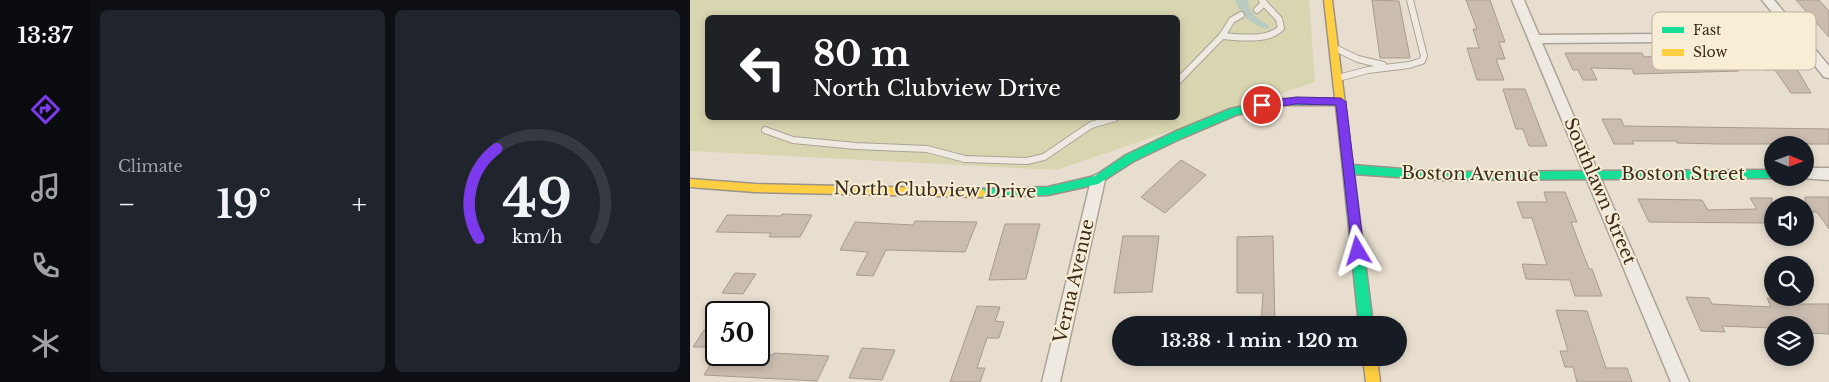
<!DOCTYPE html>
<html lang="en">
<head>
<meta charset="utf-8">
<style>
  :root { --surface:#171b24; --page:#20242c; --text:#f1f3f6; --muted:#9ea1a6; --line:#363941; --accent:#7c3aed }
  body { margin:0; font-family:"Libre Baskerville",serif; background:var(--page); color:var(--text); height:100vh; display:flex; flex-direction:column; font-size:19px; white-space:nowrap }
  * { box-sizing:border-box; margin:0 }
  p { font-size:16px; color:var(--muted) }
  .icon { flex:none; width:28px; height:28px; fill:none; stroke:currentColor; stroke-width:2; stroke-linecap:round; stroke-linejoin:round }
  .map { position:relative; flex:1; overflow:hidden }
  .drawer { display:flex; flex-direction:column; gap:10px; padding:10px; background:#0d0f14; width:600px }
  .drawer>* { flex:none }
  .banner { position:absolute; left:15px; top:15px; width:475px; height:105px; border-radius:8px; box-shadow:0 2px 8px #0003; background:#202124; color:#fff; overflow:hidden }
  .needle { width:32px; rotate:91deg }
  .controls { position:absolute; left:1074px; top:136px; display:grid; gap:10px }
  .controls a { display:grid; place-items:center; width:50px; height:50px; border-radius:50%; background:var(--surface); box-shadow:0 2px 8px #0003; font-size:25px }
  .speed { position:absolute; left:15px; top:301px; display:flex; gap:10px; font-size:25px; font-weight:700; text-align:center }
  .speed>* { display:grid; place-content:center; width:65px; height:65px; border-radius:50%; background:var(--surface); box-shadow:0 2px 8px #0003; line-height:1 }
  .speed .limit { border:2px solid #111; border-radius:8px; background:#fff; color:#111 }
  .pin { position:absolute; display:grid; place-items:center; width:42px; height:42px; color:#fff; margin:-21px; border:2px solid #fff; border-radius:50%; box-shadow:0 1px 5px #0007 }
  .me { position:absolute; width:55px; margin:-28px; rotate:353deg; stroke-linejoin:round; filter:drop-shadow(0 0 4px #0008) }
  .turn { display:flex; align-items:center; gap:18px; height:105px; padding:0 25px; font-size:22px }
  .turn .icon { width:65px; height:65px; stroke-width:2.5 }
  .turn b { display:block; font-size:35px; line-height:42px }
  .big { font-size:38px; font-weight:700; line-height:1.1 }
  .drawer .card { flex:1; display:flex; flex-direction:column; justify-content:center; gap:8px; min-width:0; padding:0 18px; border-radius:8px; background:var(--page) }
  .drawer .dial { align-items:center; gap:0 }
  .dial svg { height:130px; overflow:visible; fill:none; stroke:var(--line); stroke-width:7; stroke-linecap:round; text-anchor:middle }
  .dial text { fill:var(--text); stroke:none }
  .heat { display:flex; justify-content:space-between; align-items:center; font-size:28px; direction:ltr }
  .drawer .tiles { flex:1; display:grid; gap:10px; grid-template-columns:repeat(2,1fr) }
  .trip { position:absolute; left:422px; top:316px; width:295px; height:50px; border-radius:25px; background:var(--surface); box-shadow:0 2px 8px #0003; font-weight:700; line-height:50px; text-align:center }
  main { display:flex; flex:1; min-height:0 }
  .menu { display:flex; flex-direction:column; width:90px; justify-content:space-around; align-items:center; background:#090b0e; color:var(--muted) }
  .menu .icon { width:35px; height:35px }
  .menu .selected { color:var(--accent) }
  .menu b { font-size:22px; color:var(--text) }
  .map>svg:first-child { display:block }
</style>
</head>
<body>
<main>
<nav class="menu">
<b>13:37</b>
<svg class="icon selected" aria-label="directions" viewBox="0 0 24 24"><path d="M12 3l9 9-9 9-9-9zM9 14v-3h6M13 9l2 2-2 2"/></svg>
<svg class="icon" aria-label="music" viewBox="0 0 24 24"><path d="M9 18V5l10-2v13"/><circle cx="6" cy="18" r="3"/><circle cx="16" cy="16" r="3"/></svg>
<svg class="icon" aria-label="phone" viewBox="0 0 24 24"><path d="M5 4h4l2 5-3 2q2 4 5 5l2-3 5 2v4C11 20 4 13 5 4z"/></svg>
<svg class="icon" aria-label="climate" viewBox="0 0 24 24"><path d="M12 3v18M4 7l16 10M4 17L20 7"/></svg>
</nav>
<section class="drawer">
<div class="tiles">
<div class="card"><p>Climate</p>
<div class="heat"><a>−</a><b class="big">19°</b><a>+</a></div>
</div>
<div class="card dial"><svg viewBox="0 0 100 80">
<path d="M14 69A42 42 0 1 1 86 69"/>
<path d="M14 69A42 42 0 0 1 25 14" stroke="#7c3aed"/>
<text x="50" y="56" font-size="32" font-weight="700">49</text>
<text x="50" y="72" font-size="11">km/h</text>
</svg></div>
</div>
</section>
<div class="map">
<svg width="1139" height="382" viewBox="0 0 1139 382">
  <rect width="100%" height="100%" fill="#e7decf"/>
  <path fill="#d8d6b1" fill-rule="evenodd" d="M0,0H619L625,82L366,170L0,151ZM18,18H488V118H18Z"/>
  <path fill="#baccc0" d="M545,0H558C559,15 569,18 579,26L578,29C563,27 549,13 545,0Z"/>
  <g fill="#cbbcb0" stroke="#a89a8e">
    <polygon points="682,0 709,1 720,58 690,58"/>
    <polygon points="776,0 800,0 815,42 809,42 815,59 806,59 814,80 787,80 777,48 789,48 783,29 787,29"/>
    <polygon points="1106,0 1129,0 1139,11 1139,37"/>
    <polygon points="875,53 952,53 954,57 1037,54 1049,71 944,74 942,69 901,68 907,80 893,80 888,70 883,70"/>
    <polygon points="1064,53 1095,53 1105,66 1121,93 1101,93 1085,70 1076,70"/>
    <polygon points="813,89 835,89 857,146 839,146 833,129 826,129"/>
    <polygon points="912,119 931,119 934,126 1139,129 1139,144 1029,144 987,143 986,141 942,141 944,144 924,144"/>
    <polygon points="491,160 516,175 475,213 451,197"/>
    <polygon points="854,192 875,192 887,222 881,222 899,269 902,269 912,296 885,296 880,280 836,279 832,264 857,265 842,218 833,218 827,202 857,202"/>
    <polygon points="1115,197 1139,197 1139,229 1127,212 1115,212"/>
    <polygon points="1060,198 1082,198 1082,234 1075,223 959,222 948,199 1012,200 1018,210 1067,209"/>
    <polygon points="92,214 122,215 110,237 79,237 81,233 26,232 37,215 91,216"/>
    <polygon points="225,221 287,222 275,252 196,250 183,276 166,275 178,252 150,250 165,222 223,225"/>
    <polygon points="315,224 350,224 336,279 299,280"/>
    <polygon points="433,236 469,236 462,292 424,293"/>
    <polygon points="583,236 585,325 571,325 573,293 547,293 547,237"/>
    <polygon points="45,273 66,274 53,294 32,293"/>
    <polygon points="996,297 1019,298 1022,304 1081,307 1077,298 1098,299 1100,304 1139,304 1139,334 1115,333 1115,325 1080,325 1081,328 1032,326 1035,332 1011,331"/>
    <polygon points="287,306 310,307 305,321 314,322 309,338 297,338 287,368 295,368 290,382 260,382"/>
    <polygon points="866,310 897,311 916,368 937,368 942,382 887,382 883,367 875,367 870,351 878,351"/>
    <polygon points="14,330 26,330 26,347 3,347"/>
    <polygon points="172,348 205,350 192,380 159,378"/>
    <polygon points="84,353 139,356 127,381 14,375 26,355 83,355"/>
  </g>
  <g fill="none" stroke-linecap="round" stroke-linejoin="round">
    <defs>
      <g id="lane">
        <polyline points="567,10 574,3 572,0"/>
        <path d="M532,36C550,37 577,42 591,28L589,19L574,3"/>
        <polyline points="645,48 668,59 693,65"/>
        <polyline points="648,78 678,70 719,65 732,61 734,56 720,0"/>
        <polyline points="488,81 532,36 542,20 551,15"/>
        <polyline points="75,130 103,140 166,146 237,149 275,159 337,161 354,157 401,125 425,118"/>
      </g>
      <g id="street">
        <polygon points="822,0 834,0 849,35 1099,33 1072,0 1084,0 1139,66 1139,78 1134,77 1105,41 852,43 999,382 981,382"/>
        <polygon points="1115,168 1139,168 1139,180 1110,178 1115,178"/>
        <polygon points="408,174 413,176 415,180 370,382 352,382 401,180 403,176"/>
      </g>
      <g id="fast">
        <polygon points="586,99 651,99 656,102 651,105 586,105 546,115 492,138 444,161 408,184 358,195 290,197 286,196 284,193 286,190 290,189 358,187 405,176 436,155 484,132 540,109"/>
        <polygon points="657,156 661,157 663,165 750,172 1082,170 1082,178 1084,178 750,180 664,174 683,325 669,325 652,160"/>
      </g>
      <g id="slow">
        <polygon points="634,0 642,0 662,160 657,164 652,160"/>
        <polygon points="0,179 65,184 290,189 294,190 296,193 294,196 290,197 65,192 0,187"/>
        <polygon points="673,358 687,358 690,382 676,382"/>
      </g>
    </defs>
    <use href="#lane" stroke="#aca398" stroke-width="8"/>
    <use href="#street" stroke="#aca398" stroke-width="3"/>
    <use href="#fast" stroke="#9c9388" stroke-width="3"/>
    <use href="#slow" stroke="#9c9388" stroke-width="3"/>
    <use href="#lane" stroke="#efeae1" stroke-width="6"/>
    <use href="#street" fill="#efeae1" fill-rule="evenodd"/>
    <use href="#fast" fill="#16e098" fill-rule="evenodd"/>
    <use href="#slow" fill="#ffcf43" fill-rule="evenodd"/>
  </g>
  <polygon fill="#7c3aed" stroke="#51269a" points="606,97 651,98 656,102 674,251 672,255 668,256 663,255 662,251 646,105 606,104 572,109 567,105 572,102"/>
  <g text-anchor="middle" stroke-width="4" stroke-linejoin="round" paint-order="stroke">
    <g font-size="18" fill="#3c2c1e" stroke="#f8edd5">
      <text transform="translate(780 174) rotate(1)" y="6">Boston Avenue</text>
      <text x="993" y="180">Boston Street</text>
      <text transform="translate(245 190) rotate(1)" y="6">North Clubview Drive</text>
      <text transform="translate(910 191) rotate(67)" y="6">Southlawn Street</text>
      <text transform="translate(384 281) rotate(-77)" y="6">Verna Avenue</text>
    </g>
  </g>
  <rect x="962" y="12" width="164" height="58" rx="8" fill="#f8edd5" stroke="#c0b39e" stroke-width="1"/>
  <rect x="972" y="27" width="22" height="6" fill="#16e098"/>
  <rect x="972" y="49" width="22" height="7" fill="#ffcf43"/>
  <g font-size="14" fill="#3c2c1e">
    <text x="1003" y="35">Fast</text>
    <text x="1003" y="57">Slow</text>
  </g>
</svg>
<div class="controls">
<a><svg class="needle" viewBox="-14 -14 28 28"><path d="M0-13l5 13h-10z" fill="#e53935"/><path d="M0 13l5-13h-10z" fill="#9ea1a6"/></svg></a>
<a><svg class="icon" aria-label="sound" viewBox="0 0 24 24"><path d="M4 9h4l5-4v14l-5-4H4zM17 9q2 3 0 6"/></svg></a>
<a><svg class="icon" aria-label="search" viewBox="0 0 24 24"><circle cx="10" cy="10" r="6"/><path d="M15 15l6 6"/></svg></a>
<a><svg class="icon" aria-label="layers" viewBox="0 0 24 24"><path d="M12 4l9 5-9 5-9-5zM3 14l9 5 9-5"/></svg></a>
</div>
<div class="speed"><div class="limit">50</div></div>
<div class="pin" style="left:572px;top:105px;background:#d93025"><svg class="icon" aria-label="arrive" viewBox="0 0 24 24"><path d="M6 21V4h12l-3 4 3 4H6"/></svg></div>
<svg class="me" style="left:668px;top:251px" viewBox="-20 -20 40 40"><path d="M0-17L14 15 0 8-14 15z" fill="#7c3aed" stroke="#fff" stroke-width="4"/></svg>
<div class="trip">13:38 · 1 min · 120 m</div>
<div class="banner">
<div class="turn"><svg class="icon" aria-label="left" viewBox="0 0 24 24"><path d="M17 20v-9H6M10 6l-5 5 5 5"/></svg><div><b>80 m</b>North Clubview Drive</div></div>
</div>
</div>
</main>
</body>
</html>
